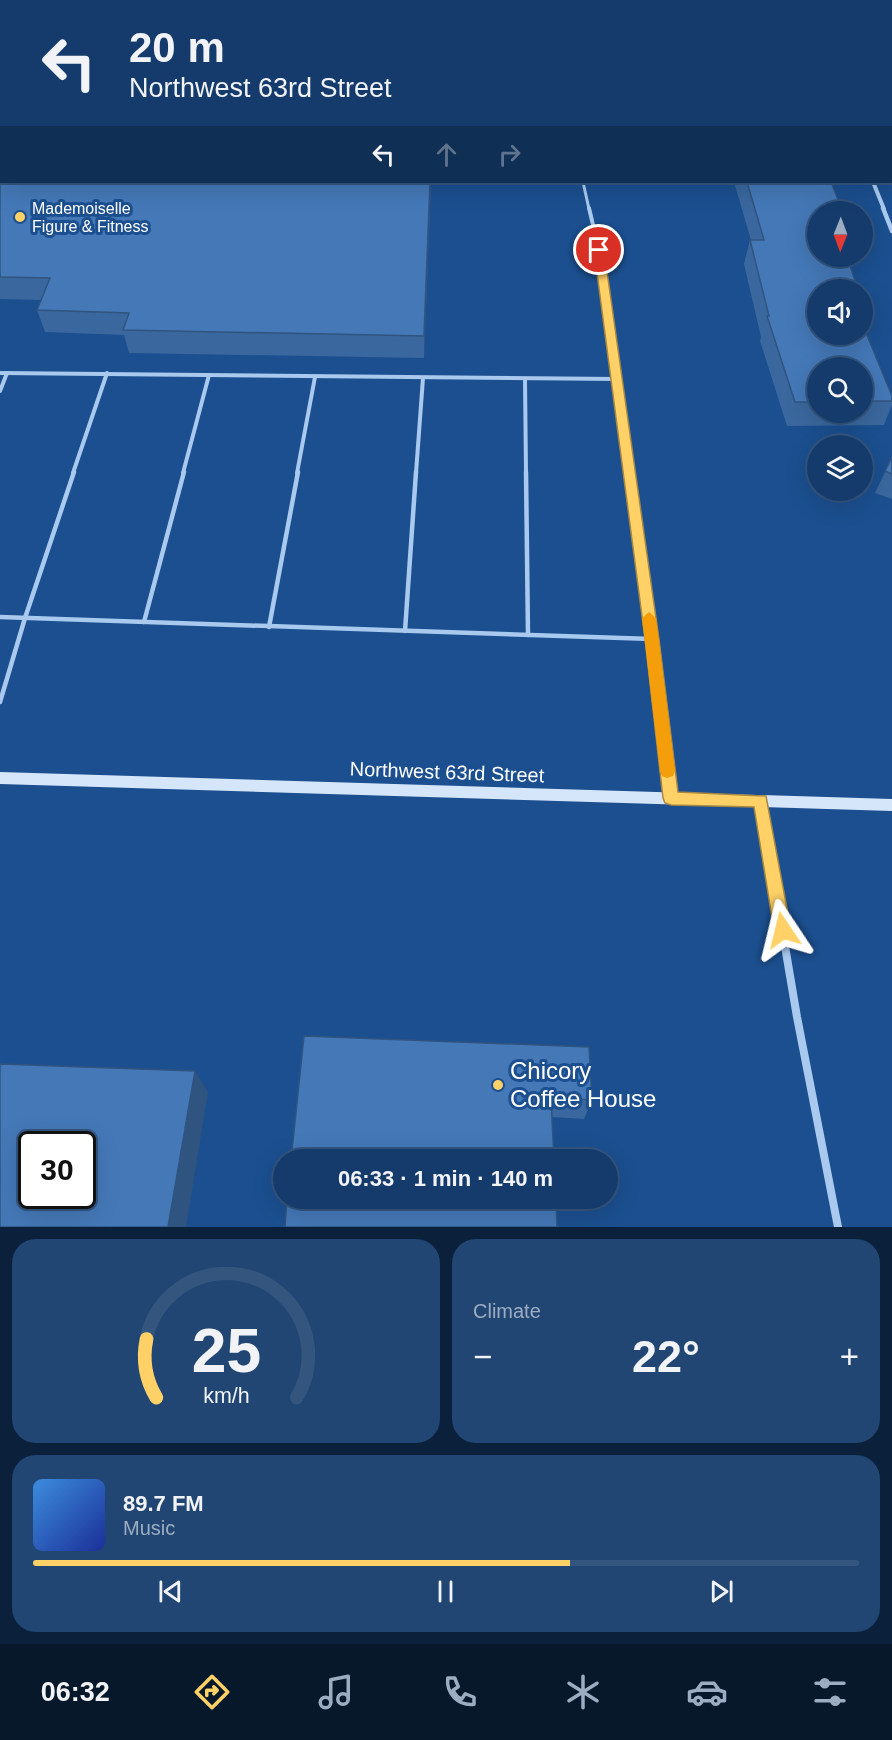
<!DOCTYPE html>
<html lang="en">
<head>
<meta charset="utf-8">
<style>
  :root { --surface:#143b6b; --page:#214673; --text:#f1f3f6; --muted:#9dadc1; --line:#33557e; --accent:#ffd166 }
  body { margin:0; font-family:Arial,sans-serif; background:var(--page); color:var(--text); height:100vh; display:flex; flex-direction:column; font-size:22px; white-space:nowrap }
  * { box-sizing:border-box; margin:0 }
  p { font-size:20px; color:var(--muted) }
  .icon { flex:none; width:33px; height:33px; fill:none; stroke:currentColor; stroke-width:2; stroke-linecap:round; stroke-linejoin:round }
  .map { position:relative; height:1227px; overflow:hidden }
  .drawer { display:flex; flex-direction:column; gap:12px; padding:12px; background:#0b203b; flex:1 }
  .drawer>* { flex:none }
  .guide { position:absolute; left:0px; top:0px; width:892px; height:183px; box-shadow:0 6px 24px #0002,0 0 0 2px var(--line); background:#143b6b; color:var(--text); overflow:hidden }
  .needle { width:39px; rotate:181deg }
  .controls { position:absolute; left:807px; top:201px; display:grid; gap:12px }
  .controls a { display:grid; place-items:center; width:66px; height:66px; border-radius:50%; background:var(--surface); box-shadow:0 6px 24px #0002,0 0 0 2px var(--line); font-size:30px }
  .speed { position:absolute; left:18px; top:1131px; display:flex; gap:12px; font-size:30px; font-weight:700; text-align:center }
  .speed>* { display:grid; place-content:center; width:78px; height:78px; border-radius:50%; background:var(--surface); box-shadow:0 6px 24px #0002,0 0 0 2px var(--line); line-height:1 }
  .speed .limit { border:3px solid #111; border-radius:9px; background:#fff; color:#111 }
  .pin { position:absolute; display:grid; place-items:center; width:51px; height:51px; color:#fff; margin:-26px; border:3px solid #fff; border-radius:50%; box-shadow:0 2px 6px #0007 }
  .me { position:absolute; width:66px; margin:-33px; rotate:350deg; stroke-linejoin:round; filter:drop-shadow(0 0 4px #0008) }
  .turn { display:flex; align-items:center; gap:21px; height:126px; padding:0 30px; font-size:27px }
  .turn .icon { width:78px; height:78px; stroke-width:2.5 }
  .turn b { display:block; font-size:42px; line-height:51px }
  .lanes { display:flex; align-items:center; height:57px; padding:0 30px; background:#0003; justify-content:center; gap:30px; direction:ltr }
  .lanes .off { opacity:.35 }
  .big { font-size:45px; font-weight:800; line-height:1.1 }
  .drawer .tile { flex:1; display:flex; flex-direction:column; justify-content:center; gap:9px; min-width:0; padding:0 21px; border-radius:24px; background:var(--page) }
  .drawer .dial { align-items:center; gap:0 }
  .dial svg { height:156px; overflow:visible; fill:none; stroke:var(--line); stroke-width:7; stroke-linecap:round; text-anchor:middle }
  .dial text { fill:var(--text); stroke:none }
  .song { display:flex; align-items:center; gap:18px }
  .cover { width:72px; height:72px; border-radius:9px; background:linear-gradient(135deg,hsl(210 70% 55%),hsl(230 70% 35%)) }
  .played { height:6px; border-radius:3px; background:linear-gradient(90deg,var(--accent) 65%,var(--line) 65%) }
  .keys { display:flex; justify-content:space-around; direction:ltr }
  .heat { display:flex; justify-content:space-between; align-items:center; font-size:33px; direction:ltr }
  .drawer .tiles { flex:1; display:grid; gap:12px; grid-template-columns:1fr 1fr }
  .tile:last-child { grid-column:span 2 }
  .trip { position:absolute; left:273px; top:1149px; width:345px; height:60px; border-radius:30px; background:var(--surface); box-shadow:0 6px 24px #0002,0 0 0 2px var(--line); font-weight:800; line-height:60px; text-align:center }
  .dock { display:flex; height:96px; justify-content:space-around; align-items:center; background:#08182b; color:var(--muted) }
  .dock .icon { width:42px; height:42px }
  .dock .active { color:var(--accent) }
  .dock b { font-size:27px; color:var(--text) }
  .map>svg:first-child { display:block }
</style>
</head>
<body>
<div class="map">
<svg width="892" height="1227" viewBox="0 0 892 1227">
  <rect width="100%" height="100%" fill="#1b4f8f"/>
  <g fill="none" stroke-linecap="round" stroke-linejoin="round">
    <g stroke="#a9c9ee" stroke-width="3">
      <polyline points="553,2 567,0"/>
      <polyline points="583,182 589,209"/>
    </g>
    <g stroke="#a9c9ee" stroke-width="4">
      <polyline points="589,208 599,250 617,379"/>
      <polyline points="0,373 617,379 629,473"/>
      <polyline points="525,379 526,473"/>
      <polyline points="0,391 7,373"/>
      <polyline points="73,473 107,373"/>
      <polyline points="183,473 209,375"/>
      <polyline points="297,473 315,377"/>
      <polyline points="416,473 423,378"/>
    </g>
    <g stroke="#a9c9ee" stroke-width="4.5">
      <polyline points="526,472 528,635"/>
      <polyline points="629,472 670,796"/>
      <polyline points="0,617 652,639"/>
      <polyline points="144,622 184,472"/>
      <polyline points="269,627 298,472"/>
      <polyline points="405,631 416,472"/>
      <polyline points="0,702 25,618 74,472"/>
    </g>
    <polyline stroke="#a9c9ee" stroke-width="4" points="873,182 884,209"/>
    <polyline stroke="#a9c9ee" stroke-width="4.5" points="883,208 892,231"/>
    <polyline stroke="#a9c9ee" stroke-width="6" points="760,801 761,807"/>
    <polyline stroke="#a9c9ee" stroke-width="8" points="761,805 797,1017 838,1227"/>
    <polygon fill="#d6e6fa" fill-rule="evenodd" points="0,772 892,799 892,811 0,784"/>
  </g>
  <g fill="#3a679d" fill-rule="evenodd">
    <polygon points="0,0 156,0 155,2 2,2 2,47 0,47"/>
    <polygon points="676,0 763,0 764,2 677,2"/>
    <polygon points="874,0 892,0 892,36 891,34 891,2 875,2"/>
    <polygon points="0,120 431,182 424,358 129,353 124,335 45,332 37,310 41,300 0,299"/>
    <path d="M734,182H831L818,290L892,396V405L884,425L787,426L760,341L761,337L744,264L750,240H751ZM818,368H862V412H818Z"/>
    <polygon points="892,457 892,499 875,493"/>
    <polygon points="304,1036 592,1100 584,1119 552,1117"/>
  </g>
  <g fill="#305480">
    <polygon points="143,0 156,0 155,2 142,2"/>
    <polygon points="430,182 431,182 424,358 424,336"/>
    <polygon points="195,1071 208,1092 186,1227 168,1227"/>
  </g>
  <g fill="#4478b7" stroke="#305480" stroke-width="1.5" fill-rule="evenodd">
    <polygon points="0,0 143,0 142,2 2,2 2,27 0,27"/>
    <polygon points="686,0 763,0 764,2 687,2"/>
    <polygon points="0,120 2,120 2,182 430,182 424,336 123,330 129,313 37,310 50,278 0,277"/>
    <polygon points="747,182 831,182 843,212 818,212 818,256 847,256 858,290 818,290 818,334 862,334 862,323 892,396 892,401 862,401 862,368 818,368 818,402 795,402 767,316 769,316 750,240 764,240"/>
    <polygon points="892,457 892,474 885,471"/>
    <polygon points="304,1036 589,1047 592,1100 551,1098 554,1160 291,1160"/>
    <path d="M0,1064L195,1071L168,1227H0ZM32,1144H82V1196H32Z"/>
    <polygon points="287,1198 556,1198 557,1227 285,1227"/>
  </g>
  <polygon fill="#ffd166" stroke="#a68842" stroke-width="1.5" points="599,247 604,250 659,639 678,792 766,796 791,930 788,936 783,939 777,936 774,930 754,807 671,805 665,803 663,798 645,639 594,250"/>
  <polygon fill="#f59e0b" points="649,612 656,618 675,771 673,776 667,778 662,776 660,771 642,618"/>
  <g fill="#ffd166" stroke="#1b4f8f" stroke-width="2">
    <circle cx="20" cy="217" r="6"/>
    <circle cx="498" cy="1085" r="6"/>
  </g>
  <g text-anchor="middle" stroke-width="6" stroke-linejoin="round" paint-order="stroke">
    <g font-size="16" fill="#fff" stroke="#1b4f8f" text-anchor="start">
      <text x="32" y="214">Mademoiselle<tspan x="32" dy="18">Figure &amp; Fitness</tspan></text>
    </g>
    <g font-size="20" fill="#fff" stroke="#1b4f8f">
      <text transform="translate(447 772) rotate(2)" y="7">Northwest 63rd Street</text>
    </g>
    <g font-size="24" fill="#fff" stroke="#1b4f8f" text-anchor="start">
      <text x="510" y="1079">Chicory<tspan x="510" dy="28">Coffee House</tspan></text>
    </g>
  </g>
</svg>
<div class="controls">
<a><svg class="needle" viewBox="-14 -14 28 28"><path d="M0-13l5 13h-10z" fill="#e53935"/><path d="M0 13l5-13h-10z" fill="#9dadc1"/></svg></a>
<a><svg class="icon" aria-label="sound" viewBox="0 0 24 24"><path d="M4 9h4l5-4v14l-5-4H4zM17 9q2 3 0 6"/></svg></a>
<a><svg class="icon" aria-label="search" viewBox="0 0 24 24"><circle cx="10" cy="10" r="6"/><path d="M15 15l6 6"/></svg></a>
<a><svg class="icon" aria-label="layers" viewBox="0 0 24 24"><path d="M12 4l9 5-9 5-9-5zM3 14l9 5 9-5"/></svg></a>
</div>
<div class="speed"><div class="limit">30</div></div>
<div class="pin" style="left:599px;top:250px;background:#d93025"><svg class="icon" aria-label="arrive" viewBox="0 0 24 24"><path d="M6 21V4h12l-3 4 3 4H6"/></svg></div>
<svg class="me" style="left:783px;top:930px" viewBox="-20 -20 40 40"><path d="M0-17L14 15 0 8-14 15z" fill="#ffd166" stroke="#fff" stroke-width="4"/></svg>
<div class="trip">06:33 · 1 min · 140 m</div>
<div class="guide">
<div class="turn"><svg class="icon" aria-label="left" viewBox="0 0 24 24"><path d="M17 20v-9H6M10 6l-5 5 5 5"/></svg><div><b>20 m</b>Northwest 63rd Street</div></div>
<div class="lanes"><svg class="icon" aria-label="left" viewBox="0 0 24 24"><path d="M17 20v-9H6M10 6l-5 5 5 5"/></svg><svg class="icon off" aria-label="ahead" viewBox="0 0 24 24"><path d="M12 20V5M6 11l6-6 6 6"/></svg><svg class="icon off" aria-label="right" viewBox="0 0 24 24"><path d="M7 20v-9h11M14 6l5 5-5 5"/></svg></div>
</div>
</div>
<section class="drawer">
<div class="tiles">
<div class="tile dial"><svg viewBox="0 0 100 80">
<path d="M14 69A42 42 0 1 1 86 69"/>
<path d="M14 69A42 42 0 0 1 9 39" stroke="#ffd166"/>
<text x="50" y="56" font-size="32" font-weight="700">25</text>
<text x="50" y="72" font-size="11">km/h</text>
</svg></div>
<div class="tile"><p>Climate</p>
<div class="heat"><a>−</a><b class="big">22°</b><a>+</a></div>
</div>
<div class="tile">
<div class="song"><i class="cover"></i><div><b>89.7 FM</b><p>Music</p></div></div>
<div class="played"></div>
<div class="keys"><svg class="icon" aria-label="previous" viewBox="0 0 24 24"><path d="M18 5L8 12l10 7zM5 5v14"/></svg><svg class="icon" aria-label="pause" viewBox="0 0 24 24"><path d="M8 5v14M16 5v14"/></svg><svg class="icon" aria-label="next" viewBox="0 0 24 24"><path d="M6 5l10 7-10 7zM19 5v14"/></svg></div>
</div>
</div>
</section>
<nav class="dock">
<b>06:32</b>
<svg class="icon active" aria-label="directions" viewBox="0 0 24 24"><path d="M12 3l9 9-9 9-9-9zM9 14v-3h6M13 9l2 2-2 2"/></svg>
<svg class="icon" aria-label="music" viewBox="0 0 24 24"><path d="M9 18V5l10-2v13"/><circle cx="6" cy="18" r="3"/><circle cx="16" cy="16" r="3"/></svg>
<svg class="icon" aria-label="phone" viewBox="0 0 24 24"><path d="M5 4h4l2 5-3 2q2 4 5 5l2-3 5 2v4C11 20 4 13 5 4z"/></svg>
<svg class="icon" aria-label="climate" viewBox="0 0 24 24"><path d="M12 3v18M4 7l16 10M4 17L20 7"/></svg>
<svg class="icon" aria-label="car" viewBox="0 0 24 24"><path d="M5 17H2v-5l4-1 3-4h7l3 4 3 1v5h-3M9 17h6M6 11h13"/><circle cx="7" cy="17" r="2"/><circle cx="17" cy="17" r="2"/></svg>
<svg class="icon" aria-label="filters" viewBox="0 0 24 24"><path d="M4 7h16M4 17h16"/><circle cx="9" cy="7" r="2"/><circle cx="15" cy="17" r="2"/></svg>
</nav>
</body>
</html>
